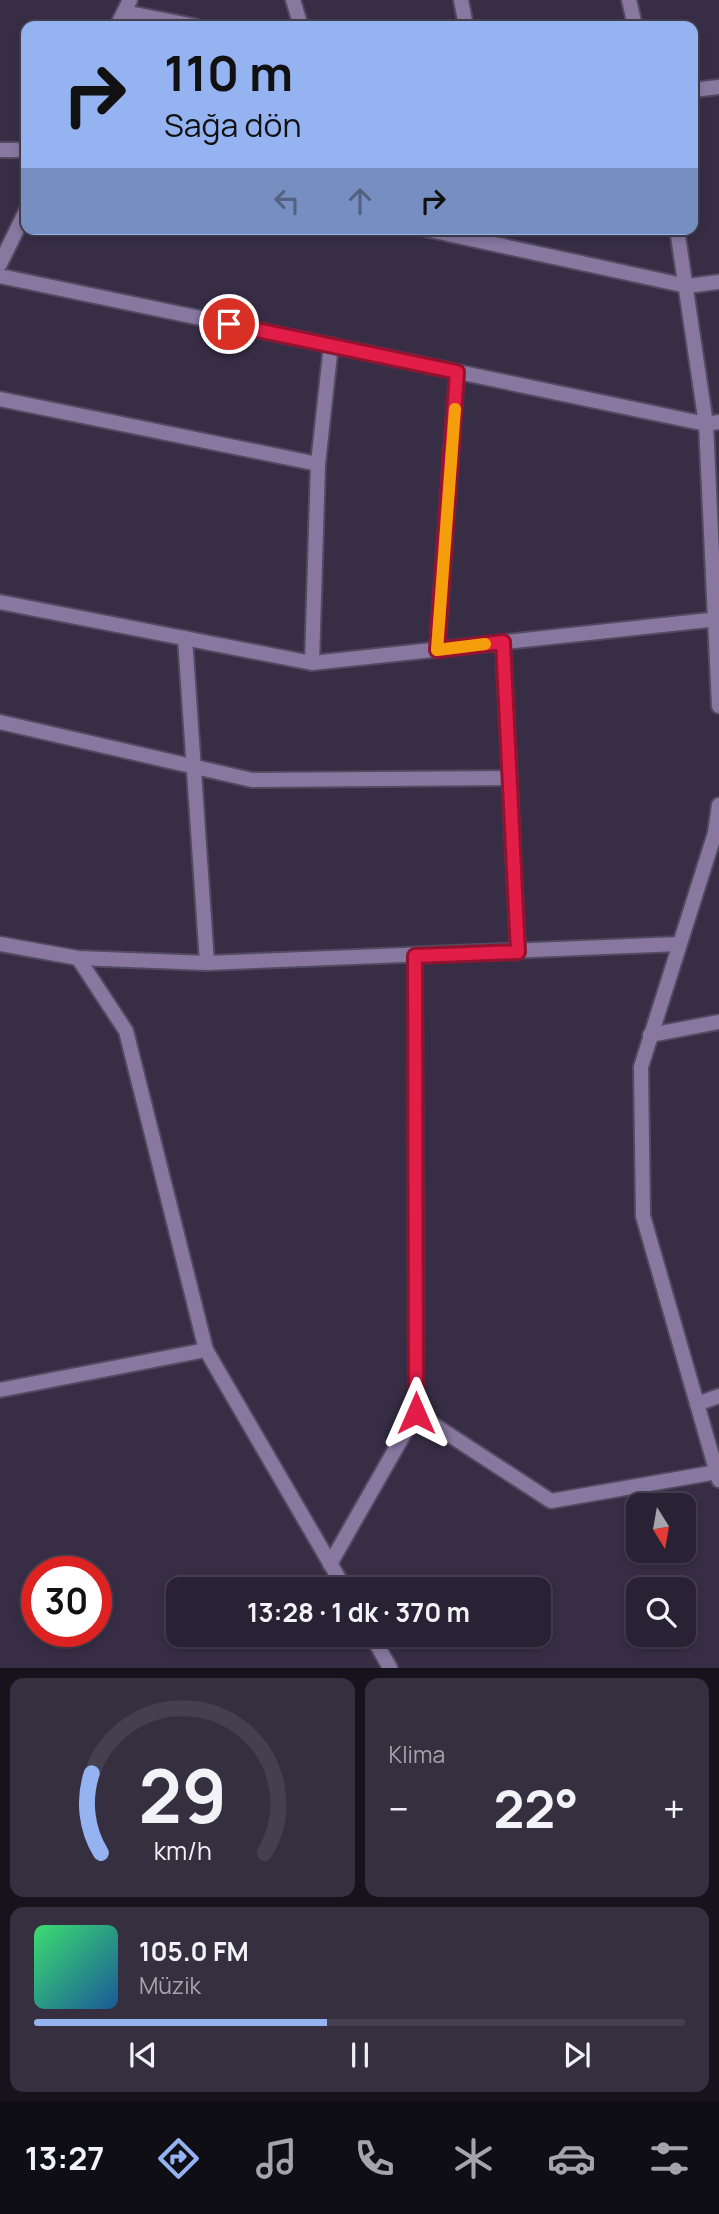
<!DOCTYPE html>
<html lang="tr">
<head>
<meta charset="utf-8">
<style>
  :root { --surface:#292234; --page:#352f40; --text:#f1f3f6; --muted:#a5a4ac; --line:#453f4f; --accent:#95b2f1 }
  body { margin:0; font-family:Manrope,sans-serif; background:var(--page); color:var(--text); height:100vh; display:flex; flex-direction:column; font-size:26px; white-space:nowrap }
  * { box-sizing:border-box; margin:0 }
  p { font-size:23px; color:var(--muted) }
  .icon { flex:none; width:38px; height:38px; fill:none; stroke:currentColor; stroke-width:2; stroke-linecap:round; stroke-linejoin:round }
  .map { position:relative; height:1668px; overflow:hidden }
  .panel { display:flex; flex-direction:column; gap:10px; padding:10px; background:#17131d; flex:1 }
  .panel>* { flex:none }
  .banner { position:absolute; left:21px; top:21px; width:677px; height:214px; border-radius:14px; box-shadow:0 4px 10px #0003,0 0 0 2px var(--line); background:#95b2f1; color:#111; overflow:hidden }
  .needle { width:46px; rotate:169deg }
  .fabs { position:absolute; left:626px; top:1493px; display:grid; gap:14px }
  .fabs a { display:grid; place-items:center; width:70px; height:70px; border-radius:14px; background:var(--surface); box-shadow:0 4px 10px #0003,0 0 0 2px var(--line); font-size:35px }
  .speed { position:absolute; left:21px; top:1556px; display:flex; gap:14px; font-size:35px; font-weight:700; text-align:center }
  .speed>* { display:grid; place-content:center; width:91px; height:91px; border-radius:50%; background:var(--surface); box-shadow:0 4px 10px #0003,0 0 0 2px var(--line); line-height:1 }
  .speed .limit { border:10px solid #d22; background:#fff; color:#111 }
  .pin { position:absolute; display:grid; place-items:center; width:60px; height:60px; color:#fff; margin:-30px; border:4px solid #fff; border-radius:50%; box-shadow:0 2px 7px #0007 }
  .me { position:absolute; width:77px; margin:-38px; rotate:0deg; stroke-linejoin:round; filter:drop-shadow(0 0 5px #0008) }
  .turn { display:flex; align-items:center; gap:24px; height:147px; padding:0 28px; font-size:32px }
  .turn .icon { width:91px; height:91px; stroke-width:2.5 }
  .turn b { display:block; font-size:49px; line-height:60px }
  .lanes { display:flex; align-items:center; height:66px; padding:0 28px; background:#0003; justify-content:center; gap:35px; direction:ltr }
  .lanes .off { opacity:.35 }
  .big { font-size:52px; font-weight:700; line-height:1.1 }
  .panel .widget { flex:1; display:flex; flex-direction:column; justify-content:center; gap:10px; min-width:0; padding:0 24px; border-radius:14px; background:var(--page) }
  .panel .dial { align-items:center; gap:0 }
  .dial svg { height:182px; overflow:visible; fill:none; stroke:var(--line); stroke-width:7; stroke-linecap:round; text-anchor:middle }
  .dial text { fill:var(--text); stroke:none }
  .song { display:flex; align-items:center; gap:21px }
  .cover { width:84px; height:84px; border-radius:10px; background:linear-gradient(135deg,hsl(140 70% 55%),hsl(210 70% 35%)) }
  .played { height:7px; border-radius:4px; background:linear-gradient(90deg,var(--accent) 45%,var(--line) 45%) }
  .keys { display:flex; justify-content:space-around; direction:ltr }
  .heat { display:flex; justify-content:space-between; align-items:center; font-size:38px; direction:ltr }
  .panel .tiles { flex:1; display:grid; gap:10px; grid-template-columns:1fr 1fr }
  .widget:last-child { grid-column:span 2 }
  .trip { position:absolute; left:166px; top:1577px; width:385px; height:70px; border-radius:14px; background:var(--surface); box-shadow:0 4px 10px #0003,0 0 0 2px var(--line); font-weight:700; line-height:70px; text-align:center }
  .menu { display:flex; height:112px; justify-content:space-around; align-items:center; background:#100e15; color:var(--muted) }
  .menu .icon { width:49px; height:49px }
  .menu .selected { color:var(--accent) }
  .menu b { font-size:32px; color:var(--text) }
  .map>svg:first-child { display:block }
</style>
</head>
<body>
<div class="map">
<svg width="719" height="1668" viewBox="0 0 719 1668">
  <rect width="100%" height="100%" fill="#372e46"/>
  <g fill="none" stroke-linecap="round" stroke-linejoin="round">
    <defs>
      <g id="street">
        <polyline points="293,0 301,26"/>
        <polyline points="461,0 466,26"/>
        <polyline points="629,0 635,26"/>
        <polyline points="124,12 195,26"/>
        <polyline points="117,26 130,0"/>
        <polyline points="693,90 719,87"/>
        <polyline points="0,150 26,150"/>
        <polyline points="425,229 687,286 719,282"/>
        <polyline points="677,229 706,424 719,706"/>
        <polyline points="0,264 26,211"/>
        <polyline points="0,276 706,424 719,422"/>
        <polyline points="0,399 318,464"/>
        <polyline points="0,602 312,663 719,619"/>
        <polyline points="185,638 207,963"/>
        <polyline points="503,642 518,952"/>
        <polyline points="437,650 457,372"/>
        <polyline points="312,663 318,464 331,345"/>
        <polyline points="0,722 252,780 510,778"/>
        <polyline points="719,805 715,833 641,1067 643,1216 719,1480"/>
        <polyline points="0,944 78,958 207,963 679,944"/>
        <polyline points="78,958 126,1031 206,1350 345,1589"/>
        <polyline points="650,1035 719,1022"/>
        <polyline points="0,1390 206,1350"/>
        <polyline points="697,1404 719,1396"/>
        <polyline points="416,1413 551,1501 717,1472"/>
        <polyline points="330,1564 416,1413 415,956"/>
        <polyline points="371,1634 390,1668"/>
      </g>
    </defs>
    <use href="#street" stroke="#524a61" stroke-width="18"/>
    <use href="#street" stroke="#8878a0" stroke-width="14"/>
  </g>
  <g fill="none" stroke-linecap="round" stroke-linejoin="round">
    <defs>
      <polyline id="route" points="229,324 457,372 437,650 503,642 518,952 415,956 416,1413"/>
    </defs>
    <use href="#route" stroke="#92132f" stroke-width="18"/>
    <use href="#route" stroke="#e11d48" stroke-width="12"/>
    <polyline stroke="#f59e0b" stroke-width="12" points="455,409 437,650 485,644"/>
  </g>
</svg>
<div class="fabs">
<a><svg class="needle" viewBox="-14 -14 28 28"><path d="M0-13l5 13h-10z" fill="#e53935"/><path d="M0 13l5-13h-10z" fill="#a5a4ac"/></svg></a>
<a><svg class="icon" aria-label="search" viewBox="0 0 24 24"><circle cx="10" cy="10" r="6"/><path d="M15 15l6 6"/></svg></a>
</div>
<div class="speed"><div class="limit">30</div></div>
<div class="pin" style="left:229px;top:324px;background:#d93025"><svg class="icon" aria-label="arrive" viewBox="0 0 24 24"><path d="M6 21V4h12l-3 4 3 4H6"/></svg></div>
<svg class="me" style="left:416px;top:1413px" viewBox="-20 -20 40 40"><path d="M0-17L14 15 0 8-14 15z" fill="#e11d48" stroke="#fff" stroke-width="4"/></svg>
<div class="trip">13:28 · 1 dk · 370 m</div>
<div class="banner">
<div class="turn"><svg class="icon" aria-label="right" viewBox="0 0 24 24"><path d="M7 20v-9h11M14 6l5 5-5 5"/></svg><div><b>110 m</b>Sağa dön</div></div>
<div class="lanes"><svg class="icon off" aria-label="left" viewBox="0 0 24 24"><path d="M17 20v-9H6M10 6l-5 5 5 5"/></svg><svg class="icon off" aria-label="ahead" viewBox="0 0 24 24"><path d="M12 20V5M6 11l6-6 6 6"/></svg><svg class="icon" aria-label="right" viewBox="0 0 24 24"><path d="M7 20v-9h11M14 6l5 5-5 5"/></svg></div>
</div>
</div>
<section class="panel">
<div class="tiles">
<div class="widget dial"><svg viewBox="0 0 100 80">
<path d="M14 69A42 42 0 1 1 86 69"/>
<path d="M14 69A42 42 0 0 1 10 34" stroke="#95b2f1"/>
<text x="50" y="56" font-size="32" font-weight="700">29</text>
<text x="50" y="72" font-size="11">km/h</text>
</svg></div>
<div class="widget"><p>Klima</p>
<div class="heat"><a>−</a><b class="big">22°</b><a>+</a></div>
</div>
<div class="widget">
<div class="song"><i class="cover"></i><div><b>105.0 FM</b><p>Müzik</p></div></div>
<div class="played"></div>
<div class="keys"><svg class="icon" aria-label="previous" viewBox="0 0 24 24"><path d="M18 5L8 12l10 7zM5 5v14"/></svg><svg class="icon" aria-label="pause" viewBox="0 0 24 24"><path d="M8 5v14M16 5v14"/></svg><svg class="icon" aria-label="next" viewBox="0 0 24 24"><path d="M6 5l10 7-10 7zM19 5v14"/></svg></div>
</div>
</div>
</section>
<nav class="menu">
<b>13:27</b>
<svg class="icon selected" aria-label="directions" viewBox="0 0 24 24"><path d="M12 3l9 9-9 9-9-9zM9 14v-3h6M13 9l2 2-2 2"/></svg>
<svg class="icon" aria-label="music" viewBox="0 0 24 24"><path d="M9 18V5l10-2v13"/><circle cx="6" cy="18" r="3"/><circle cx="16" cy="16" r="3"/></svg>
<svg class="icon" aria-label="phone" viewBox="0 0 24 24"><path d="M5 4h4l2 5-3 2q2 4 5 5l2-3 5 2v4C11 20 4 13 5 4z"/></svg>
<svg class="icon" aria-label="climate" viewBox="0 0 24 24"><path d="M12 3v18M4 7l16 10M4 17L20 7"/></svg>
<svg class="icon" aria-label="car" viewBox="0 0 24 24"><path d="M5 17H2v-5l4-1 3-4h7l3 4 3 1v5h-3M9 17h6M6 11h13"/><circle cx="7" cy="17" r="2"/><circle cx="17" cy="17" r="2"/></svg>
<svg class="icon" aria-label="filters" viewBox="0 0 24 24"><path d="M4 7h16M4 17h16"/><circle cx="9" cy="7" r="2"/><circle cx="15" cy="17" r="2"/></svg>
</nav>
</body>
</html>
